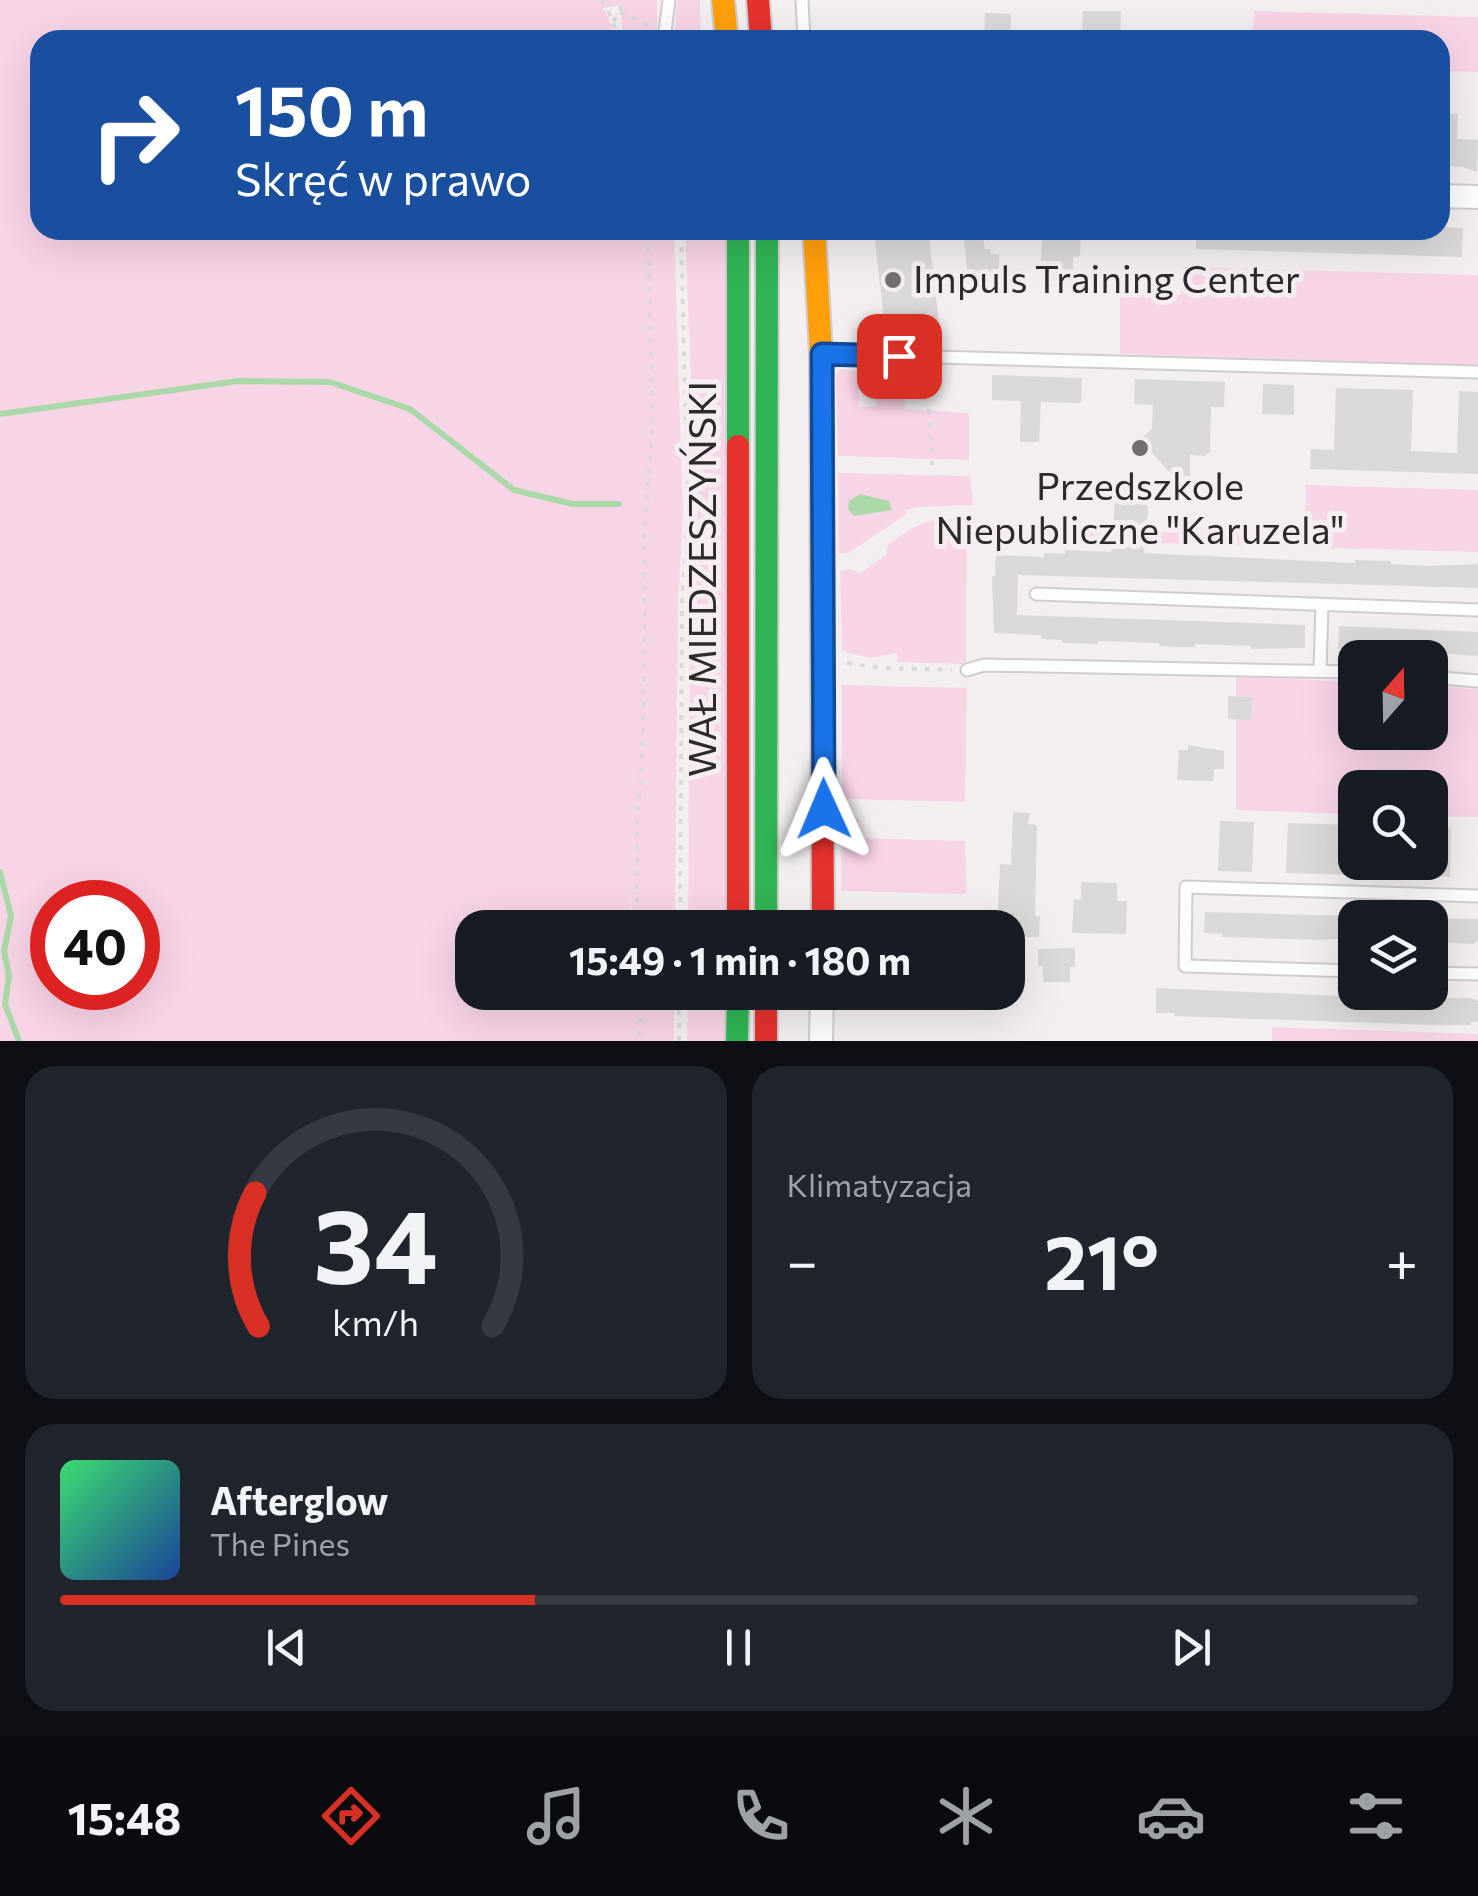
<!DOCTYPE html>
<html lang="pl">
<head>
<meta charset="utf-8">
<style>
  :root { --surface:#171b24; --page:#20242c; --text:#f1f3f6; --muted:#9ea1a6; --line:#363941; --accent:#d93025 }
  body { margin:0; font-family:Commissioner,sans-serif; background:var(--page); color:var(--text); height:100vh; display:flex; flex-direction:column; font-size:38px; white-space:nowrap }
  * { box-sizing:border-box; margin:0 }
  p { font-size:32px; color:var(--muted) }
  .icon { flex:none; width:55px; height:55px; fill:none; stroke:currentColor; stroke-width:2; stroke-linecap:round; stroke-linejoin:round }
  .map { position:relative; height:1041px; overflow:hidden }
  .drawer { display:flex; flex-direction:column; gap:25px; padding:25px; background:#0d0f14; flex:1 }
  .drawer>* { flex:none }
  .top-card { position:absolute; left:30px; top:30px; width:1420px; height:210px; border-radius:30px; box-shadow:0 10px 40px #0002; background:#1a4fa0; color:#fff; overflow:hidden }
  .needle { width:65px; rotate:20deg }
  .controls { position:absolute; left:1338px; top:640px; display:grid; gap:20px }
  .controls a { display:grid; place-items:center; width:110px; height:110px; border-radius:20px; background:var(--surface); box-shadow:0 10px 40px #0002; font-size:50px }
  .speed { position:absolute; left:30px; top:880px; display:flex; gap:20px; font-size:50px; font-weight:700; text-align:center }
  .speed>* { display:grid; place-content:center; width:130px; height:130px; border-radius:50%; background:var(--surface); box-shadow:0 10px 40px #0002; line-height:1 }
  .speed .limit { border:15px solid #d22; background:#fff; color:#111 }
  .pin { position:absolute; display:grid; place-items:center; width:85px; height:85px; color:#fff; margin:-42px; border-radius:20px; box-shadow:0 5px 15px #0006 }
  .me { position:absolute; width:110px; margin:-55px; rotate:359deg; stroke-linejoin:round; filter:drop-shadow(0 0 8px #0008) }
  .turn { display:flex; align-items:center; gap:35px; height:210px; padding:0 40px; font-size:45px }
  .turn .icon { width:130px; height:130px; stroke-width:2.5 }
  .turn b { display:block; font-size:70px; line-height:85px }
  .big { font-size:75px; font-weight:700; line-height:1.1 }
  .drawer .widget { flex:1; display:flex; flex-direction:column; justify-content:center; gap:15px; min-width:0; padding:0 35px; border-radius:30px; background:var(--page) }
  .drawer .dial { align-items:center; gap:0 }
  .dial svg { height:260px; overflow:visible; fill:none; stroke:var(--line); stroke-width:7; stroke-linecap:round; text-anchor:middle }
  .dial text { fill:var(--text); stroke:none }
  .song { display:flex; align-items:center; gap:30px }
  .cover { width:120px; height:120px; border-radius:15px; background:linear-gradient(135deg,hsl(140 70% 55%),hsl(220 70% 35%)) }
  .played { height:10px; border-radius:5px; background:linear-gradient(90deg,var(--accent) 35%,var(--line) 35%) }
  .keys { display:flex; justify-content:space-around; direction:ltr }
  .heat { display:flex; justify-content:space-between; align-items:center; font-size:55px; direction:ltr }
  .drawer .tiles { flex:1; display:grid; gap:25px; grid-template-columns:1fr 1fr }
  .widget:last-child { grid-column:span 2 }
  .trip { position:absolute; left:455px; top:910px; width:570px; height:100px; border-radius:30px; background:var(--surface); box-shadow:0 10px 40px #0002; font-weight:700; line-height:100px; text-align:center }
  .tab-bar { display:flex; height:160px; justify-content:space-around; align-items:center; background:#090b0e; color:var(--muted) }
  .tab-bar .icon { width:70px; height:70px }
  .tab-bar .current { color:var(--accent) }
  .tab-bar b { font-size:45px; color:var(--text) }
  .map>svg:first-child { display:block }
</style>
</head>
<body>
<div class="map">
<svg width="1478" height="1041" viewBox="0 0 1478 1041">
  <rect width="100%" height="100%" fill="#f3eff1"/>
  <g fill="#f8d4e7" fill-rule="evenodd">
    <path d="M0,0H657V40H623L620,5L603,8L611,24L614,40H40V230H674L683,511L678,606L675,927H632L631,896L629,927L472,928V992L674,993V1041H0ZM52,902H138V988H52Z"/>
    <polygon points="677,0 700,0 701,40 674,40"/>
    <polygon points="1254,11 1478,17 1478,72 1440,71 1440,40 1252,40"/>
    <polygon points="685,230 725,230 725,927 688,927 690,603 696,507"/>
    <polygon points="1181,267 1478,275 1478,365 1120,354 1120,295 1181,295"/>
    <polygon points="840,369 859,371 859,407 876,406 875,371 904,371 905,409 969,413 969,460 838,456 836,375"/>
    <polygon points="838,473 970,476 973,505 919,507 905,510 907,514 850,552 839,554"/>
    <path d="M1306,485L1478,490V552L967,538L966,664L897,662V653L870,658L842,651L840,571L848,569L860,573L886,555L887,546C922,519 930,518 973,518L980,527L1304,535Z"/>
    <polygon points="1236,676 1355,682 1355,732 1430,732 1430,686 1478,689 1478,817 1430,816 1430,788 1355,788 1355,814 1236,810 1236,719 1251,719 1252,697 1236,696"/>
    <polygon points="842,685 967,688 965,802 842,799"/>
    <polygon points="842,819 859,819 859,838 965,841 967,894 841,891"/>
    <polygon points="688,993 725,993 725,1041 687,1041"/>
    <polygon points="1272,1027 1478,1034 1478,1041 1272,1041"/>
  </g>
  <polygon fill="#abd8a8" points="860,494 889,501 892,510 854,516 848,509 849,501"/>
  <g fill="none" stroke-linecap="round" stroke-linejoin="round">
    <g stroke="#abd8a8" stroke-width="6">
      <polyline points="0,414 238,381 330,382 410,409 514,490 573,504 619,504"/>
      <polyline points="0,872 11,916 4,951 9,976 5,1004 19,1041"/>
    </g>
  </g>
  <g fill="#dbd8d9">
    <polygon points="1083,11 1121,11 1120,40 1082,40"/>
    <polygon points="985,13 1011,14 1011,40 984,40"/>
    <polygon points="1440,113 1458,114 1457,139 1478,140 1477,172 1463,167 1441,166"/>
    <polygon points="1440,227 1463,228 1462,257 1196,249 1197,230 1440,230"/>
    <polygon points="906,230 928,230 939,321 885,327 874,234"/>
    <polygon points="1042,230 1081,230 1080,256 1073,257 1073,281 1040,281"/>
    <polygon points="983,237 985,249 990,249 991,254 999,254 1000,271 1023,269 1025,290 969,288 964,239"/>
    <polygon points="992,375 1082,378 1081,403 1041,402 1039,442 1020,442 1021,401 992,400"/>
    <polygon points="1135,379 1225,382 1224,407 1211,407 1210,452 1204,456 1190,455 1190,476 1173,476 1140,439 1152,429 1153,405 1134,404"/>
    <polygon points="1263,384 1294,385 1294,415 1262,414"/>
    <polygon points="1336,388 1413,390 1411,451 1457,453 1459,391 1478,392 1478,474 1310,469 1311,449 1334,450"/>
    <polygon points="1116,489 1143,490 1143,501 1146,501 1148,510 1144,553 1355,563 1355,560 1391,561 1391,564 1430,566 1478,564 1478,588 1018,575 1017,615 1305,625 1305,648 1251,649 1251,646 1195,644 1195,647 1177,647 1159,646 1159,643 1098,641 1098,644 1062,643 1062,640 1041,639 1041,635 994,633 992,576 995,576 996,555 1044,557 1044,553 1065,554 1065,550 1111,552"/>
    <polygon points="1339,626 1478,632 1478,656 1409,651 1356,652 1356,649 1338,649"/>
    <polygon points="1228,696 1252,697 1251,720 1228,719"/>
    <polygon points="1188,745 1224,751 1224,769 1214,769 1213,781 1177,780 1179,750 1188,750"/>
    <polygon points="1013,812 1030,813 1028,824 1037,825 1035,916 1040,916 1039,937 1008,937 1008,928 997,928 1000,864 1011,865"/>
    <polygon points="1220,821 1254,822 1252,872 1218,871"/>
    <polygon points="1288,823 1355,825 1355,875 1286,873"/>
    <polygon points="1430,827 1451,828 1450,877 1430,876"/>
    <polygon points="1081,882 1117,883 1117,901 1127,901 1126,934 1072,933 1074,899 1081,900"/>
    <polygon points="1205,912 1355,916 1355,938 1318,940 1222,937 1222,934 1204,933"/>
    <polygon points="1430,918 1478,919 1478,941 1474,944 1434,942 1430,939"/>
    <polygon points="1075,948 1075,967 1070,967 1070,982 1043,982 1043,966 1038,966 1038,949"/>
    <polygon points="1156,988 1392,998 1471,998 1478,1001 1478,1022 1471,1022 1471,1025 1431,1025 1174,1016 1174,1013 1156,1013"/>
  </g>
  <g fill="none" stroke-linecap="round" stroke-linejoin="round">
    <defs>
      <g id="lane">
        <polyline points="802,0 804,40"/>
        <polyline points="664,40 669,0"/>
        <polyline points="823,354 1478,372"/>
        <polyline points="1036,594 1478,610"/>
        <polyline points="967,670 984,665 1355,672"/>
        <polyline points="1320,670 1322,606"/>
        <polyline points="1430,677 1478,681"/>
        <polyline points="1355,971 1185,966 1186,887 1478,896"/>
        <polyline points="1430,973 1478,974"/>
      </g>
      <g id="street">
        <polyline points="1440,196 1478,197"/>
        <polyline points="821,1041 822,992"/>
      </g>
      <g id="fast">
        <polyline points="738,230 738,446"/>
        <polyline points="766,928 767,230"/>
        <polyline points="737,1041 738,992"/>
      </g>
      <g id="slow">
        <polyline points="723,0 727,40"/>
        <polyline points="814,230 821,354 822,667"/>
      </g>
      <g id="jam">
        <polyline points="758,0 761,40"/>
        <polyline points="738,446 738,928"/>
        <polyline points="822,667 823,928"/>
        <polyline points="766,992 766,1041"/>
      </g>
    </defs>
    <use href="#lane" stroke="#d0cdcf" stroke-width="15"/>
    <use href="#street" stroke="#d0cdcf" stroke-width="26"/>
    <use href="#fast" stroke="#d0cdcf" stroke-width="26"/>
    <use href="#slow" stroke="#d0cdcf" stroke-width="26"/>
    <use href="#jam" stroke="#d0cdcf" stroke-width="26"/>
    <g stroke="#dad9d9" stroke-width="4" stroke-dasharray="5 8" stroke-linecap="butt">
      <polyline points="602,0 613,21 617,40"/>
      <polyline points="620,12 651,26"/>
      <polyline points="613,21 619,15 623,0"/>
      <polyline points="929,409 932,465"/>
      <polyline points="847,663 881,668 952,670"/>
      <polyline points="637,928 637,816 642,763 645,620 644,528 652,432 649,256 645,230"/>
      <polyline points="680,928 682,604 688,513 681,230"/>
      <polyline points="639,992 640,1041"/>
      <polyline points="679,1041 679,992"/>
    </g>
    <use href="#lane" stroke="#fdfdfd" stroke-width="11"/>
    <use href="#street" stroke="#fdfdfd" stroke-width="22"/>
    <use href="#fast" stroke="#30b455" stroke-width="22"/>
    <use href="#slow" stroke="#ff9f0a" stroke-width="22"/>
    <use href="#jam" stroke="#e5322d" stroke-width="22"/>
  </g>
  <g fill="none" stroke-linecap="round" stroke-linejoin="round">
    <defs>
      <polyline id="route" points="824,809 822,354 899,356"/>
    </defs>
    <use href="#route" stroke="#114b97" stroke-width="25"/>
    <use href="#route" stroke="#1a73e8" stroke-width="18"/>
  </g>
  <g fill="#726f71" stroke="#f5edf1" stroke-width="4">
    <circle cx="893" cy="280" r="10"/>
    <circle cx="1140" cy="448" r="10"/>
  </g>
  <g text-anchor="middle" stroke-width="10" stroke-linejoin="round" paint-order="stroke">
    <g font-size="38" fill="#2d2a2c" stroke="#f5edf1" text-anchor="start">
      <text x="913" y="293">Impuls Training Center</text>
      <text x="1140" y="500" text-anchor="middle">Przedszkole<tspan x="1140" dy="44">Niepubliczne "Karuzela"</tspan></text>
    </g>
    <g font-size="38" fill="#2d2a2c" stroke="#f5edf1">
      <text transform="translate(703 579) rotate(-90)" y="13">WAŁ MIEDZESZYŃSKI</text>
    </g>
  </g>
</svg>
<div class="controls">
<a><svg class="needle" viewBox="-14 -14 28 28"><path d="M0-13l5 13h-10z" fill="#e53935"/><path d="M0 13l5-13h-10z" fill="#9ea1a6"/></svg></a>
<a><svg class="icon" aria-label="search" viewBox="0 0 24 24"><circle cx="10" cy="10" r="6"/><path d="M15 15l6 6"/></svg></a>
<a><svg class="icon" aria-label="layers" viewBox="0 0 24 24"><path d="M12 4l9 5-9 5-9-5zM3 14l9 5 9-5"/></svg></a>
</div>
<div class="speed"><div class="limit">40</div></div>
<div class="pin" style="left:899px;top:356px;background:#d93025"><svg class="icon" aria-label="arrive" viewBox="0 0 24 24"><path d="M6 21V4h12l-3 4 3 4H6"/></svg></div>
<svg class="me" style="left:824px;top:809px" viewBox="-20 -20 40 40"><path d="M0-17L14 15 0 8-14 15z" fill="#1a73e8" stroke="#fff" stroke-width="4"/></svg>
<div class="trip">15:49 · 1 min · 180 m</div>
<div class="top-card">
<div class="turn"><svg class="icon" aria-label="right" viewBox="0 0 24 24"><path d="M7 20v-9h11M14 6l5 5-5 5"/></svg><div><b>150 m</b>Skręć w prawo</div></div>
</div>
</div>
<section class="drawer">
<div class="tiles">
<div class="widget dial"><svg viewBox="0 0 100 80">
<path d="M14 69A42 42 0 1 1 86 69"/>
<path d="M14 69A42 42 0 0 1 13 28" stroke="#d93025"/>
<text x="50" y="56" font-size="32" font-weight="700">34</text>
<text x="50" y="72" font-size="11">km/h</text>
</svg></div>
<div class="widget"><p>Klimatyzacja</p>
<div class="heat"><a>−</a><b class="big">21°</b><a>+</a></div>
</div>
<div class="widget">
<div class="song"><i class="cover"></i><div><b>Afterglow</b><p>The Pines</p></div></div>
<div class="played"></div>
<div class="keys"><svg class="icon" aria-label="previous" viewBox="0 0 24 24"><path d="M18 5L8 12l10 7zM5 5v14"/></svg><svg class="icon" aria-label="pause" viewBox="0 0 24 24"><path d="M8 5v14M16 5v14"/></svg><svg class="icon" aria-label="next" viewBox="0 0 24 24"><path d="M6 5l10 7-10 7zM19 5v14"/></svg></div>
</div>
</div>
</section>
<nav class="tab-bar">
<b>15:48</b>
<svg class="icon current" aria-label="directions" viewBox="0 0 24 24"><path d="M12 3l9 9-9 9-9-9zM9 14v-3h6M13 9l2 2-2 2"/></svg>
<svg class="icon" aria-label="music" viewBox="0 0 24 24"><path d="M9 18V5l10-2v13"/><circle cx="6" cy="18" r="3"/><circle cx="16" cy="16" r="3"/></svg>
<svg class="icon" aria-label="phone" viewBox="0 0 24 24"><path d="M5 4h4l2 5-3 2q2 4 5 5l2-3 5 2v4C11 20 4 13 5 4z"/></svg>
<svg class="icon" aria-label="climate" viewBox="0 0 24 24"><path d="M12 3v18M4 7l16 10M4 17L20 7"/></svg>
<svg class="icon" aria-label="car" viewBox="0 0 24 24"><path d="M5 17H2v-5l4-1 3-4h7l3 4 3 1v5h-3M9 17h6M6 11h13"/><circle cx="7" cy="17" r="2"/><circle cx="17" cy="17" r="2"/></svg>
<svg class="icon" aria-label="filters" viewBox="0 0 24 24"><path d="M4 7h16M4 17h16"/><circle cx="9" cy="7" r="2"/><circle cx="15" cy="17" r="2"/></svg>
</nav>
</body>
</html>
